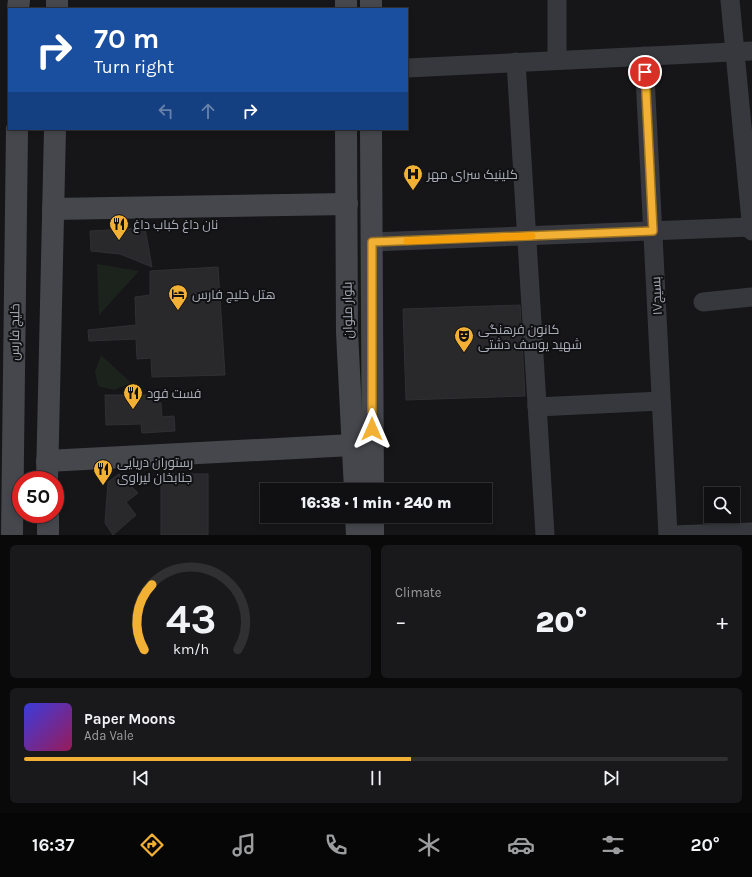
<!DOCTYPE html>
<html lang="en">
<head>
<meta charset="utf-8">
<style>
  :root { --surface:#101012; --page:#19191b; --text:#f1f3f6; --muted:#9c9d9f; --line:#303032; --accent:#f2b134 }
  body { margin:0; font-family:Karla,Cairo,sans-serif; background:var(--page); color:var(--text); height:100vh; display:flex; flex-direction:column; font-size:15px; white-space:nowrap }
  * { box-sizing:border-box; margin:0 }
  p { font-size:13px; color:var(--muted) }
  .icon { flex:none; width:22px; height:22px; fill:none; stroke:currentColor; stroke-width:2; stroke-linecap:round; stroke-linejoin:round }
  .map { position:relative; height:535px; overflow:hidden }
  .side { display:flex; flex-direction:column; gap:10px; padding:10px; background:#09090a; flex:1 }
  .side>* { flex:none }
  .guide { position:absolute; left:8px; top:8px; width:400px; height:122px; border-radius:0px; box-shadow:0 2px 6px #0003,0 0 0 1px var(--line); background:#1a4fa0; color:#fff; overflow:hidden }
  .fabs { position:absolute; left:704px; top:487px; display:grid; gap:8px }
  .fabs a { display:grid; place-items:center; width:36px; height:36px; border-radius:0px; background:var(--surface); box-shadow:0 2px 6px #0003,0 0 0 1px var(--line); font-size:20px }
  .speed { position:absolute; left:12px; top:471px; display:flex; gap:8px; font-size:20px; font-weight:700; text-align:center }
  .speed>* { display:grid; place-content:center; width:52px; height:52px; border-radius:50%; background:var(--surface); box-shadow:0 2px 6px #0003,0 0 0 1px var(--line); line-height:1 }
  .speed .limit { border:6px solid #d22; background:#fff; color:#111 }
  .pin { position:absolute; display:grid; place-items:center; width:34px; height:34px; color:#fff; margin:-17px; border:2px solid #fff; border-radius:50%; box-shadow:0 1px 4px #0007 }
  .me { position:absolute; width:44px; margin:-22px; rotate:0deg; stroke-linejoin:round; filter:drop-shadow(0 0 3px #0008) }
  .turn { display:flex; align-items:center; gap:14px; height:84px; padding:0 20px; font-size:18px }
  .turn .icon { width:52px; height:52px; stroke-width:2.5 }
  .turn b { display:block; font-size:28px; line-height:34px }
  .lanes { display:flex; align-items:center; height:38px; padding:0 20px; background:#0003; justify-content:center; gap:20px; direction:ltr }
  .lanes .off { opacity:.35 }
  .big { font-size:30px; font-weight:800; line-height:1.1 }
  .side .widget { flex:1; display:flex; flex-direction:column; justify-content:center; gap:6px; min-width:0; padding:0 14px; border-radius:6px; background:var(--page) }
  .side .dial { align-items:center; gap:0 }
  .dial svg { height:104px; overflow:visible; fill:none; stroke:var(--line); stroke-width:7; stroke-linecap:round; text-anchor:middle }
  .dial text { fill:var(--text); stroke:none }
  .song { display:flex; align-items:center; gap:12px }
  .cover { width:48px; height:48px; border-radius:6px; background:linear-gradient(135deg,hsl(240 70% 55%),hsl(330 70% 35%)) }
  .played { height:4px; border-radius:2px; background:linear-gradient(90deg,var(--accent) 55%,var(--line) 55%) }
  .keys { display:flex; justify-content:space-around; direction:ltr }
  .heat { display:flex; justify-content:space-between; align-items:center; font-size:22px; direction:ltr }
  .side .tiles { flex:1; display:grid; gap:10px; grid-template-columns:1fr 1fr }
  .widget:last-child { grid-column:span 2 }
  .trip { position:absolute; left:260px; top:483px; width:232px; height:40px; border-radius:0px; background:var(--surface); box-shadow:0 2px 6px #0003,0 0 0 1px var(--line); font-weight:800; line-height:40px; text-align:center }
  .dock { display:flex; height:64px; justify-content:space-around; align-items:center; background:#060607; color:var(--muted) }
  .dock .icon { width:28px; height:28px }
  .dock .active { color:var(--accent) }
  .dock b { font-size:18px; color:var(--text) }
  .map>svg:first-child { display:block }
</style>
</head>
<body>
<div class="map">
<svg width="752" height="535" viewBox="0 0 752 535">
  <rect width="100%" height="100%" fill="#161618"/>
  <g fill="#1c231d">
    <polygon points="97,264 139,271 99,315"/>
    <polygon points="101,355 131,383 114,390 98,386 95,372"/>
  </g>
  <g fill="#29292c" stroke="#303034">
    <polygon points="145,228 152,267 120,254 91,251 90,231"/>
    <polygon points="218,267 225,375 152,377 151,358 137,359 136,339 89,341 88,330 136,325 135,297 150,295 150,271"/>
    <polygon points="520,305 525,396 406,400 403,309"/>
    <polygon points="105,395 146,395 161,403 162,417 174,416 175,431 142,433 141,424 106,425"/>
    <polygon points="119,474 138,493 126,502 136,515 113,535 105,523 108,482"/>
    <rect x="161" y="474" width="47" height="61"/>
  </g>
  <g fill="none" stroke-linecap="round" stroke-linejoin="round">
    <g stroke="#37383d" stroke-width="19">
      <polyline points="557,0 557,60"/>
      <polyline points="730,0 752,231"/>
      <polyline points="644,56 668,535"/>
      <polyline points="516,62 545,535"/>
      <polyline points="407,68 752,51"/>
      <polyline points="372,242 751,227"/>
      <polyline points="703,302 752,297"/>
      <polyline points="537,407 661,401"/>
      <polyline points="673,535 752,532"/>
    </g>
    <g stroke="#45474d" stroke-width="22">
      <polyline points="346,0 346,9"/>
      <polyline points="371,0 371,9"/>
      <polyline points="18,9 19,0"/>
      <polyline points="57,9 57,0"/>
      <polyline points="346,129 347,332 355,490"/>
      <polyline points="371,129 373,490"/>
      <polyline points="53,209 347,204"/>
      <polyline points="47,461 352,445"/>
      <polyline points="47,480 55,129"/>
      <polyline points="48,514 48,535"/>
      <polyline points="356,516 357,535"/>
      <polyline points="373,516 373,535"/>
      <polyline points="12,535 17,129"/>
    </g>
  </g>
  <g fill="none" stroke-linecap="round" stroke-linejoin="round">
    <defs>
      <polyline id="route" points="372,429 372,242 653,231 645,72"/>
    </defs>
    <use href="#route" stroke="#9d7322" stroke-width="10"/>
    <use href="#route" stroke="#f2b134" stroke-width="7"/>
    <polyline stroke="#f59e0b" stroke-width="7" points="407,241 532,236"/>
  </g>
  <defs>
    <symbol id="hospital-pin" viewBox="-11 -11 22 30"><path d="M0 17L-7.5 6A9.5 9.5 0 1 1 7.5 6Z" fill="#f2b134" stroke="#111113"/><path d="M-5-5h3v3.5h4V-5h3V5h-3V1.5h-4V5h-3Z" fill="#111"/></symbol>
    <symbol id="restaurant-pin" viewBox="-11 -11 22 30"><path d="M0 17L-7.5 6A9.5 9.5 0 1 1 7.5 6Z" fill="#f2b134" stroke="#111113"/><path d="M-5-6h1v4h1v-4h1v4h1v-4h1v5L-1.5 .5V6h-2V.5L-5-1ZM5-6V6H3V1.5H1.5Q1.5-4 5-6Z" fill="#111"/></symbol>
    <symbol id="hotel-pin" viewBox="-11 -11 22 30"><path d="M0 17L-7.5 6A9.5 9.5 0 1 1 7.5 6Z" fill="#f2b134" stroke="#111113"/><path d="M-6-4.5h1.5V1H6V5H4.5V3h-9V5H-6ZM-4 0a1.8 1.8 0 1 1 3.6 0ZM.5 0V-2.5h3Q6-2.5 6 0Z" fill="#111"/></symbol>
    <symbol id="theatre-pin" viewBox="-11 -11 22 30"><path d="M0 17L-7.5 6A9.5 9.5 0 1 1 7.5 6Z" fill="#f2b134" stroke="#111113"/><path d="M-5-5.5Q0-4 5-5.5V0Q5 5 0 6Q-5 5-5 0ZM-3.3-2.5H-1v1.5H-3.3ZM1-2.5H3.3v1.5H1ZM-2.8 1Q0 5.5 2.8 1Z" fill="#111"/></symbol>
  </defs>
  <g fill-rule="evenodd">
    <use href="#hospital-pin" x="402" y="163" width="22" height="30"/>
    <use href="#restaurant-pin" x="108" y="213" width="22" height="30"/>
    <use href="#hotel-pin" x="167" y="283" width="22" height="30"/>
    <use href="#theatre-pin" x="453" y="325" width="22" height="30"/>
    <use href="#restaurant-pin" x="122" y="382" width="22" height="30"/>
    <use href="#restaurant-pin" x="92" y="458" width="22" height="30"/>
  </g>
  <g text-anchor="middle" stroke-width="4" stroke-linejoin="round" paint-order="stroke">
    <g font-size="13" fill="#a8adb8" stroke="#111113" text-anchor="start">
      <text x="427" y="179">کلینیک سرای مهر</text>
      <text x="133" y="229">نان داغ کباب داغ</text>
      <text x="192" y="299">هتل خلیج فارس</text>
      <text x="478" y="334">کانون فرهنگی<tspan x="478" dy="15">شهید یوسف دشتی</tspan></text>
      <text x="147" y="398">فست فود</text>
      <text x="117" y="467">رستوران دریایی<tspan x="117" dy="15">جنابخان لیراوی</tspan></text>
    </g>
    <g font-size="13" fill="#a8adb8" stroke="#111113">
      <text transform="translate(656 296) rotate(-93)" y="5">بسیج۱۷</text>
      <text transform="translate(347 310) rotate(-91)" y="5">بلوار ملوان</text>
      <text transform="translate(14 332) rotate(-89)" y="5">خلیج فارس</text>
    </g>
  </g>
</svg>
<div class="fabs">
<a><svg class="icon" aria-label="search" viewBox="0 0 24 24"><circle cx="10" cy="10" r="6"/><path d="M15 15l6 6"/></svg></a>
</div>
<div class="speed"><div class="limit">50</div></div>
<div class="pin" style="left:645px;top:72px;background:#d93025"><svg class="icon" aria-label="arrive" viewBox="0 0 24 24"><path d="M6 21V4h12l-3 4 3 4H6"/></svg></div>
<svg class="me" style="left:372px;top:429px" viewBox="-20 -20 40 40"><path d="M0-17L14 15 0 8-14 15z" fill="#f2b134" stroke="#fff" stroke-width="4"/></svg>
<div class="trip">16:38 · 1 min · 240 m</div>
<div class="guide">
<div class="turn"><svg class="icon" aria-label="right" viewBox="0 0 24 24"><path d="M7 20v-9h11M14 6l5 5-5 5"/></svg><div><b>70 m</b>Turn right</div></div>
<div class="lanes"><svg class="icon off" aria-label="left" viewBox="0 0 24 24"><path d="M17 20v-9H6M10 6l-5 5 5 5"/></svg><svg class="icon off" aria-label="ahead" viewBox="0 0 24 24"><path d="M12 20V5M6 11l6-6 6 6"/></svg><svg class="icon" aria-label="right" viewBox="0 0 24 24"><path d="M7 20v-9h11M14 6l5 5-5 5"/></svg></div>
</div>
</div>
<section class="side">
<div class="tiles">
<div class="widget dial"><svg viewBox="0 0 100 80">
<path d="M14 69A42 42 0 1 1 86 69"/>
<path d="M14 69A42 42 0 0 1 20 19" stroke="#f2b134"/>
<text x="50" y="56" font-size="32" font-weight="700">43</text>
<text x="50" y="72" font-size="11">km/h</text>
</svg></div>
<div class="widget"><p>Climate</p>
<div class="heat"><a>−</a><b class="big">20°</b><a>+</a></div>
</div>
<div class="widget">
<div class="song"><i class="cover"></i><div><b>Paper Moons</b><p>Ada Vale</p></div></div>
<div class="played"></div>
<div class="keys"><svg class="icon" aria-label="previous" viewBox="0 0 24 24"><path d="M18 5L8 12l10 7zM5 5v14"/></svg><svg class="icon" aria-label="pause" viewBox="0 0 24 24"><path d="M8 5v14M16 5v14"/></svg><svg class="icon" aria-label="next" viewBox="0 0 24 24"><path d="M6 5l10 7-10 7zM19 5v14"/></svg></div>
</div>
</div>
</section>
<nav class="dock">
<b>16:37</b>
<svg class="icon active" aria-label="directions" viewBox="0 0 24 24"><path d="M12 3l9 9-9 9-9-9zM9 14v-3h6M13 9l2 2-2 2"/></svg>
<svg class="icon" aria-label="music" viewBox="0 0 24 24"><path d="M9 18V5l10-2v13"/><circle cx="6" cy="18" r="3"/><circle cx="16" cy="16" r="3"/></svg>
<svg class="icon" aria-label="phone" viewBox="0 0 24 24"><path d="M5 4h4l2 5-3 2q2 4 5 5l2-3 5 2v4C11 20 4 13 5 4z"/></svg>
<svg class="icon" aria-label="climate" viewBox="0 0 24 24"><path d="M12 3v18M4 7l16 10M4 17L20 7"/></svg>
<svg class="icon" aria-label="car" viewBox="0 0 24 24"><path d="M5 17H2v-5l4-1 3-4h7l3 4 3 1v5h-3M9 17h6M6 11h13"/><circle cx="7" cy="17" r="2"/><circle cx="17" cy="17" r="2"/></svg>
<svg class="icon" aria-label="filters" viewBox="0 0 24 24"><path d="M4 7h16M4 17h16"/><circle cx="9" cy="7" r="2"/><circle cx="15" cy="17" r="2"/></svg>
<b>20°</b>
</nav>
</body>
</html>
